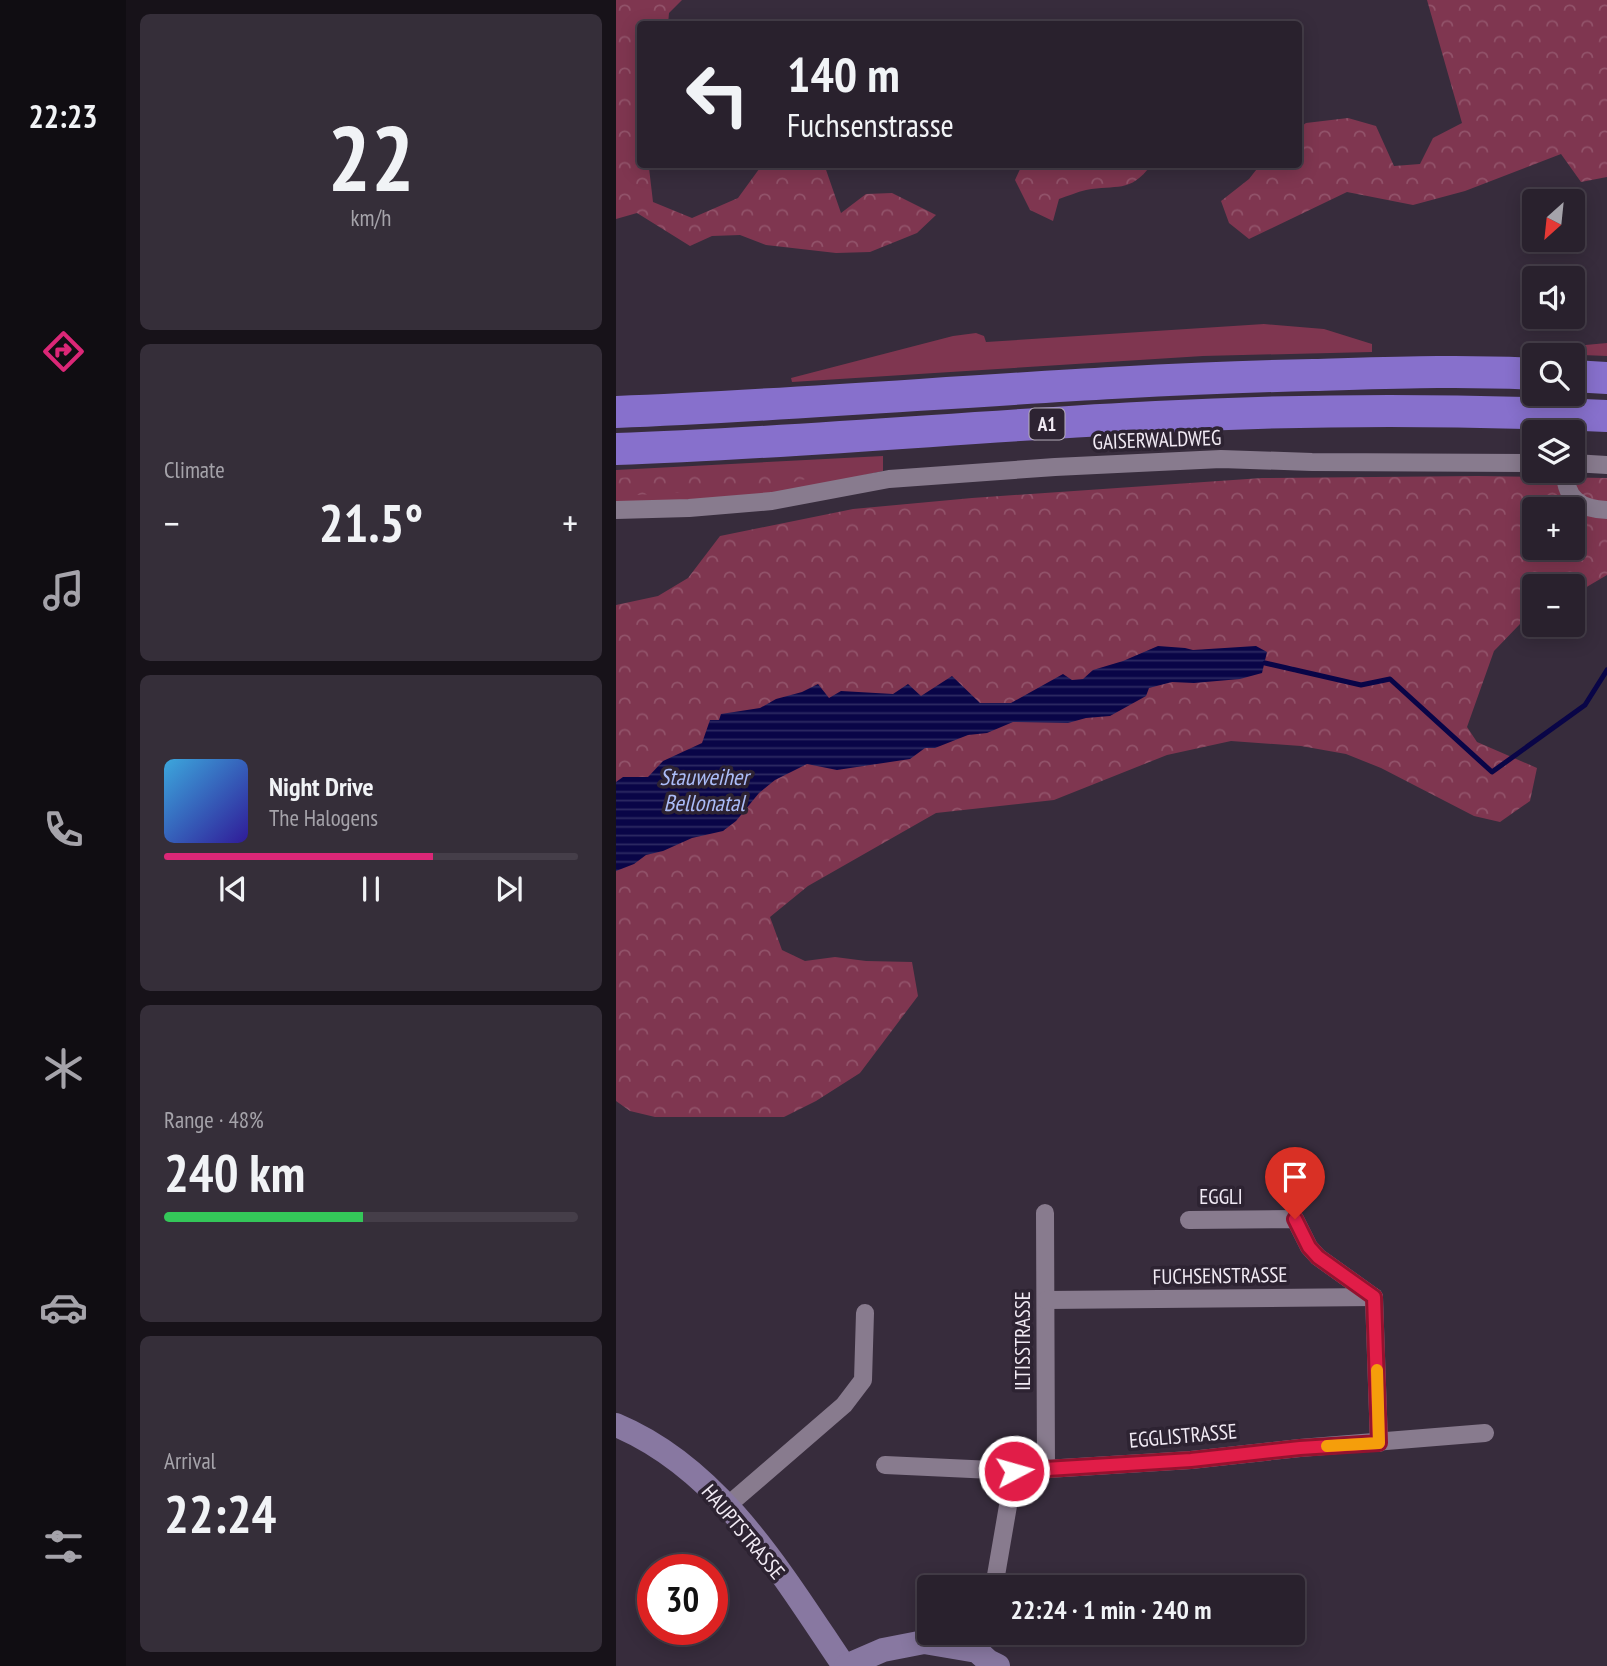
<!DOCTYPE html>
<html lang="en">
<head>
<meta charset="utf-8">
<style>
  :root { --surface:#29212d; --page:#352e39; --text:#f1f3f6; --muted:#a5a3aa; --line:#453e49; --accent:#db2777 }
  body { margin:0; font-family:"PT Sans Narrow",sans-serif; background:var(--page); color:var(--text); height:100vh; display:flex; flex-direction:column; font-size:26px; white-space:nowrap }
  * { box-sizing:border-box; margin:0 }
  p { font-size:23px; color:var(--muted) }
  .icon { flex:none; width:38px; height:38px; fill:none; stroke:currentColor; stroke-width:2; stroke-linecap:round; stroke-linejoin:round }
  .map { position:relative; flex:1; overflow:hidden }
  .drawer { display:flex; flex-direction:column; gap:14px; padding:14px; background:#171219; width:490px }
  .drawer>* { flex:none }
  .top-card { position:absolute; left:21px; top:21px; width:665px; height:147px; border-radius:7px; box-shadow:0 4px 18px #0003,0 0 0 2px var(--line); background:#29212d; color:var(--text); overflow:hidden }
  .needle { width:46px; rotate:207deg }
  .controls { position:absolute; left:906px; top:189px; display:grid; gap:14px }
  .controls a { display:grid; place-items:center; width:63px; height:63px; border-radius:7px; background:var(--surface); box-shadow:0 4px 18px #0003,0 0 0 2px var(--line); font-size:35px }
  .speed { position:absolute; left:21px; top:1554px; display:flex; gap:14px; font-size:35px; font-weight:700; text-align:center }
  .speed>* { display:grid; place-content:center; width:91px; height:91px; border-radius:50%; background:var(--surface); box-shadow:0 4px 18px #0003,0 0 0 2px var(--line); line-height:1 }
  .speed .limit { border:10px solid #d22; background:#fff; color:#111 }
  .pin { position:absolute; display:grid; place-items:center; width:60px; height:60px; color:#fff; margin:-72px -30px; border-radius:50% 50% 50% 0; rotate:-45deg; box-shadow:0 0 7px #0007 }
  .pin .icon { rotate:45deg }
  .me { position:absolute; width:77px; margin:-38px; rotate:84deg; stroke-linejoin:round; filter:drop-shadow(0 0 5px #0008) }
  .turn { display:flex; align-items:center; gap:24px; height:147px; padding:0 35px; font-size:32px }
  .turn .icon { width:91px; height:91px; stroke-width:2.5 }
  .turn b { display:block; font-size:49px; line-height:60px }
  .big { font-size:52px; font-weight:700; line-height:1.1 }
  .drawer .widget { flex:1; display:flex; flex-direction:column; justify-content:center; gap:10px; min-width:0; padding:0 24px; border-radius:10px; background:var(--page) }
  .drawer .dial { align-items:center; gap:0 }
  .dial b { font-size:91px; line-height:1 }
  .song { display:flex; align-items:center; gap:21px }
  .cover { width:84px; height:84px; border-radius:10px; background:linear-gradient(135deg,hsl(200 70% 55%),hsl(250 70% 35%)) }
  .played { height:7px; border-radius:4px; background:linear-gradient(90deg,var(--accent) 65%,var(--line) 65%) }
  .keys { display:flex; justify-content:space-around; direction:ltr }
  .heat { display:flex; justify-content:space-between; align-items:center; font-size:38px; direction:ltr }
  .charge { height:10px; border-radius:5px; background:linear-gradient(90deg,#34c759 48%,var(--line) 0) }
  .trip { position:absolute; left:301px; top:1575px; width:388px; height:70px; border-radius:7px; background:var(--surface); box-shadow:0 4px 18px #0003,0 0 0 2px var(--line); font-weight:700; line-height:70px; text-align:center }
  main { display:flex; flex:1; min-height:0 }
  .tab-bar { display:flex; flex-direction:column; width:126px; justify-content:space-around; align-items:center; background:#100d12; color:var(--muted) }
  .tab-bar .icon { width:49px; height:49px }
  .tab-bar .active { color:var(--accent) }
  .tab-bar b { font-size:32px; color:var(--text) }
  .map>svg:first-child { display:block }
</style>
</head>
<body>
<main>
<nav class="tab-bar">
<b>22:23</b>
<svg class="icon active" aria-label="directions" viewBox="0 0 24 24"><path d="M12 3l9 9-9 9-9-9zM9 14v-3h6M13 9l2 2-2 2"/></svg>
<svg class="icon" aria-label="music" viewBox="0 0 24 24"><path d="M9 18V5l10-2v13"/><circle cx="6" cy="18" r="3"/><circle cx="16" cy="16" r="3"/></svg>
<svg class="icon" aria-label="phone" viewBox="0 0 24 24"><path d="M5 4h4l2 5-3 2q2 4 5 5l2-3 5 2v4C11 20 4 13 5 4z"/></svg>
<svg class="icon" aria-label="climate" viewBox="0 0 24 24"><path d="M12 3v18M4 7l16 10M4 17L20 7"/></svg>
<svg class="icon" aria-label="car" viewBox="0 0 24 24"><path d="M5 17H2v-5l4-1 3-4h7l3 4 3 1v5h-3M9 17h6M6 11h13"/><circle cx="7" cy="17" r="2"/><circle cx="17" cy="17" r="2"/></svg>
<svg class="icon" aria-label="filters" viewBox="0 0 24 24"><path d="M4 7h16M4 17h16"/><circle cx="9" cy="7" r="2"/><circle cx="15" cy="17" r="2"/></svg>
</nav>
<section class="drawer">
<div class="widget dial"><b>22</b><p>km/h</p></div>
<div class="widget"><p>Climate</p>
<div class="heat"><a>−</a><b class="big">21.5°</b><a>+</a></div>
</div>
<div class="widget">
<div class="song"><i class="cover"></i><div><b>Night Drive</b><p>The Halogens</p></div></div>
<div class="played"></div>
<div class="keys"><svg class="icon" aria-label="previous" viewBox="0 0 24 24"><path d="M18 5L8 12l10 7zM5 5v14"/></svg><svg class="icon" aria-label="pause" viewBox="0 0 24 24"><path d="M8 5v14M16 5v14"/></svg><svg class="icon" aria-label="next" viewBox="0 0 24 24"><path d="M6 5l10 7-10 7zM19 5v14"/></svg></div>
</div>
<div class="widget"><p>Range · 48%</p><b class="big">240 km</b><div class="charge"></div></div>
<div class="widget"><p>Arrival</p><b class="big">22:24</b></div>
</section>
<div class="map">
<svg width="991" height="1666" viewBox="0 0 991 1666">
  <defs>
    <pattern id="forest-crowns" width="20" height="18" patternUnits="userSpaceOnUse" patternTransform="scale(1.75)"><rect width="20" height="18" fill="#7f3650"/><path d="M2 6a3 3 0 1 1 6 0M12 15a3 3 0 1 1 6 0" fill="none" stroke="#92536a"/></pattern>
    <pattern id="water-rules" width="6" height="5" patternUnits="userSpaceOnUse" patternTransform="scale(1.75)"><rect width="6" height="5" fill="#090547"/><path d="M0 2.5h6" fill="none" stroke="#2d2a62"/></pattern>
  </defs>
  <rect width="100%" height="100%" fill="#372c3c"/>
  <g fill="#7f3650">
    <polygon points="648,324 708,329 756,344 756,352 587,356 176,382 175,378 337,336 360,333 368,336 370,342"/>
    <polygon points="991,343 991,356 915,353 915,350"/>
    <polygon points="267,456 267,471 158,495 0,504 0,470"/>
  </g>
  <g fill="url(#forest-crowns)" fill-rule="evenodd">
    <polygon points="0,0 66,0 53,13 52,24 24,24 24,164 35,165 33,168 37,202 76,218 122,198 146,165 171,167 172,165 208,164 225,213 250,194 276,193 320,215 301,233 254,252 220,253 150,245 124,235 96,236 74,246 21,213 0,219"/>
    <polygon points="811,0 991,0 991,177 965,182 945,154 849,191 797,205 731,192 633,239 613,223 605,201 633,179 644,165 682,164 683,128 690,123 732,118 760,126 778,166 804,164 817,138 846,123"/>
    <path d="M406,165V164L535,165C514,194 500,184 470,190C461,192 452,196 443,199L437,221L414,210L399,180Z"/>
    <polygon points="153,469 197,473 194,478 152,488 0,496 0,478"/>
    <path d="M862,476L991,478V575L957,595V586H919V616L904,624L878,651L851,727L861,742L921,768L914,801L884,822L858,816L765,768L730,754L685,746L615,741L551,755L438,800L320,813L192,886L154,917L166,950L189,961L219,957L250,961L296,962L302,996L244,1073L200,1101L168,1117H39L14,1111L0,1101V605L42,596L72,578L104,536L237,509L356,498L646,478ZM919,509H957V548H919Z"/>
  </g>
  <polygon fill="url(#water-rules)" points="542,646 569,648 577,650 640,646 651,652 646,673 624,679 578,683 556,682 533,688 530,696 494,716 470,718 452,723 397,722 371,733 352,735 319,748 309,748 294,759 221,770 191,764 159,780 143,793 120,821 107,831 76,838 47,851 30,855 18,864 0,871 0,782 7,777 32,777 47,761 86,743 94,720 103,720 105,714 144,708 160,699 186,692 202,684 213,698 225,691 277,694 292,684 305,696 336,676 364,703 395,703 447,674 456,680 467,679 477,670 507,661"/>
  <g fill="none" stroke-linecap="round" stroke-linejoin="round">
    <polyline stroke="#090547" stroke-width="5" points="649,663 745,685 774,679 876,772 969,705 991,670"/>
    <g stroke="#887b8e" stroke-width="18">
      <polyline points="957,463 991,465"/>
      <path d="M949,471C949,498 964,509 991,510"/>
      <polyline points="0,510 73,508 156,501 273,479 439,467 605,459 696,462 919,463"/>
      <polyline points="429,1213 430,1468"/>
      <polyline points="573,1220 679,1219 693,1247 702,1257 758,1297"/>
      <polyline points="758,1297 763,1443"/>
      <polyline points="430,1300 758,1297"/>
      <polyline points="269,1465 398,1471 575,1460 684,1448 869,1433"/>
      <polyline points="111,1506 228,1405 247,1380 249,1313"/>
      <polyline points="378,1587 398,1471"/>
      <polyline points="361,1651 369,1633"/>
    </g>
    <g stroke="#8878a1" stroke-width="24">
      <path d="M0,1425C105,1469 167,1576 228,1666"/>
      <polyline points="230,1666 267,1650 308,1642 361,1651 372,1661 382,1666"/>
    </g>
    <g stroke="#8770cc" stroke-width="32">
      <polyline points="957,376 991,378"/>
      <path d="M0,412C232,403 464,380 697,375C771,373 845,370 919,374"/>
      <path d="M0,449C180,443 360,426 540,417C691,409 841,409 991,416"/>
    </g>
  </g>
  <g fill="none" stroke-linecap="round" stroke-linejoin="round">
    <defs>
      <polyline id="route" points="398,1471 575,1460 684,1448 763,1443 758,1297 702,1257 693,1247 679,1219"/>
    </defs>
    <use href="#route" stroke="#92132f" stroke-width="18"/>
    <use href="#route" stroke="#e11d48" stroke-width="12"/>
    <polyline stroke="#f59e0b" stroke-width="12" points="711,1446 763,1443 761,1370"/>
  </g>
  <g text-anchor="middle" stroke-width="7" stroke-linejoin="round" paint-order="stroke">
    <rect fill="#2d2332" stroke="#b6aeba" stroke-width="2" x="413.5" y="408.5" width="35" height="31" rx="5"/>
    <g font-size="19" font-weight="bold" fill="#f1eaf4">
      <text x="431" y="431">A1</text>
    </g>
    <g font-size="21" fill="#f1eaf4" stroke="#2d2332">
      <text transform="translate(541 440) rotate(-2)" y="7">GAISERWALDWEG</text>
      <text x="605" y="1204">EGGLI</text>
      <text transform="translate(604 1276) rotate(-1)" y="7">FUCHSENSTRASSE</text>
      <text transform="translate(407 1341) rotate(-90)" y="7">ILTISSTRASSE</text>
      <text transform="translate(567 1436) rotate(-5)" y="7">EGGLISTRASSE</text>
      <text transform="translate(127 1532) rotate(50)" y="7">HAUPTSTRASSE</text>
    </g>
    <g font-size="23" font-style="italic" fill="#abbcf7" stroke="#2d2332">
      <text x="88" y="785">Stauweiher<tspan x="88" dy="26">Bellonatal</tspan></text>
    </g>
  </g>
</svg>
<div class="controls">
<a><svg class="needle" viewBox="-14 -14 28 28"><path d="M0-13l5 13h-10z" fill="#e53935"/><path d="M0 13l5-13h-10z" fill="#a5a3aa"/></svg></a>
<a><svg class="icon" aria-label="sound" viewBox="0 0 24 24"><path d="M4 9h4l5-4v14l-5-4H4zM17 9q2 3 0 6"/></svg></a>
<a><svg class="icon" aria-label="search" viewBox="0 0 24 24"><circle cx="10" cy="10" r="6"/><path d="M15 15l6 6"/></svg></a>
<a><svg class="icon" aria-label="layers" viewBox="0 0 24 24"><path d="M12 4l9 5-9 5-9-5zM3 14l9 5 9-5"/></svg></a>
<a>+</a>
<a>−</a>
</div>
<div class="speed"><div class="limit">30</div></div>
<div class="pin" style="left:679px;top:1219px;background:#d93025"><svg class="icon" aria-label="arrive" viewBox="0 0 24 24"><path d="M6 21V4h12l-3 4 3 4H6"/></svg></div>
<svg class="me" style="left:398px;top:1471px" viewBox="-20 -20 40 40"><circle r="17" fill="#e11d48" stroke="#fff" stroke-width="3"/><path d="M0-11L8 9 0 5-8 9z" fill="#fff"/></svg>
<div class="trip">22:24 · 1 min · 240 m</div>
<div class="top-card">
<div class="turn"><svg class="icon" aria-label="left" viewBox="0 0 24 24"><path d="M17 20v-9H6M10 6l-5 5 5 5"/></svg><div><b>140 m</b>Fuchsenstrasse</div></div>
</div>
</div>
</main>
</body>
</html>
